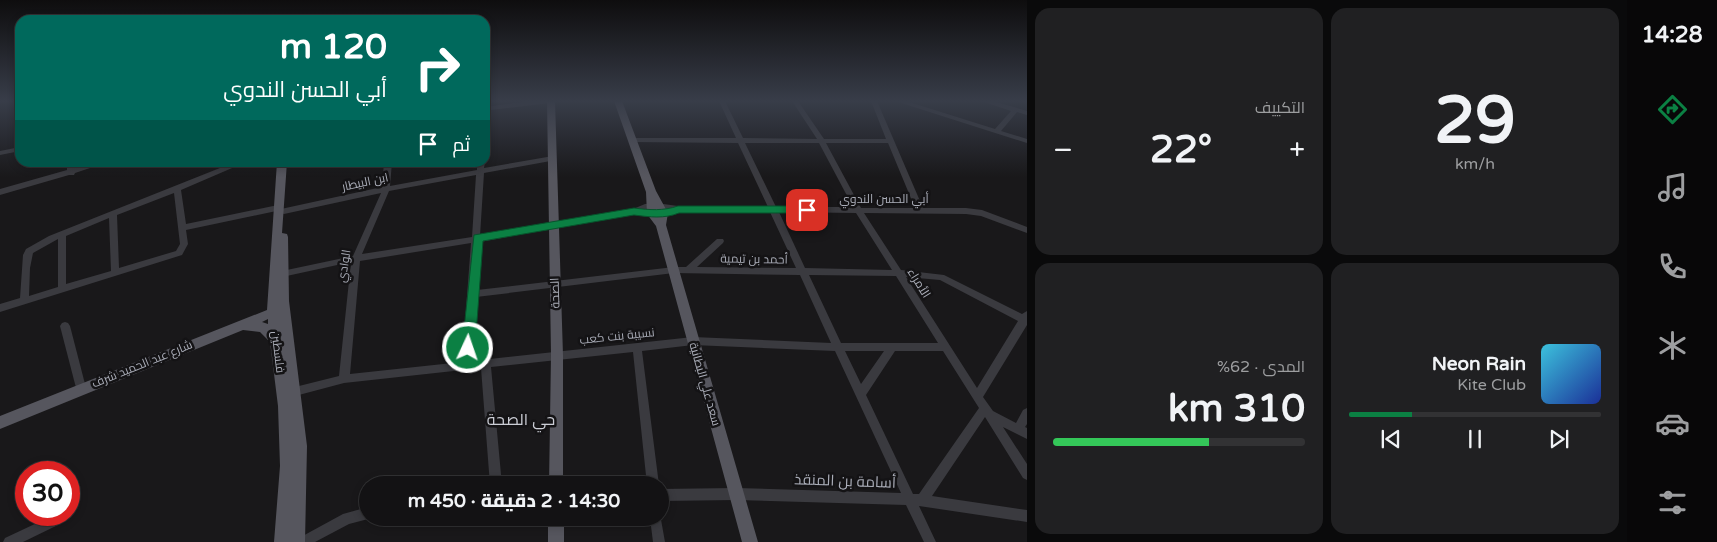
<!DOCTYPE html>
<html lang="ar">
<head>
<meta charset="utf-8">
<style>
  :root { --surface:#131214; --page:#202022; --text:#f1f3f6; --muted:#9d9ea0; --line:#323234; --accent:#0b8043 }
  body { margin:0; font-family:"Varela Round",Cairo,sans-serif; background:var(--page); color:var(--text); direction:rtl; height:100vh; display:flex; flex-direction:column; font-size:19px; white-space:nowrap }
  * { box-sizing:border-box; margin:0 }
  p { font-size:16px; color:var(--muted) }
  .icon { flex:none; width:28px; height:28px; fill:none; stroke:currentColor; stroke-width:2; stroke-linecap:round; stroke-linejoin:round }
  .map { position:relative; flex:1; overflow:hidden; direction:ltr }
  .sheet { display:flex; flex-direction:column; gap:8px; padding:8px; background:#0a0a0b; width:600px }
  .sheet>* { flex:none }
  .hud { position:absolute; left:15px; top:15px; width:475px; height:152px; border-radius:15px; box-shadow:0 2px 8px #0003,0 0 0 1px var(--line); direction:rtl; background:#00695c; color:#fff; overflow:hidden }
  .speed { position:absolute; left:15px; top:461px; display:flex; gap:10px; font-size:25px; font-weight:700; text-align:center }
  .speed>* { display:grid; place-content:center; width:65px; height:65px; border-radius:50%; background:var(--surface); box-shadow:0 2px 8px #0003,0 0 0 1px var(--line); line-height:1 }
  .speed .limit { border:8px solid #d22; background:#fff; color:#111 }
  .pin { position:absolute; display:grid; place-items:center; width:42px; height:42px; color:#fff; margin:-21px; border-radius:10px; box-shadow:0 2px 8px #0006 }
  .me { position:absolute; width:55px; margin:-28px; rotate:3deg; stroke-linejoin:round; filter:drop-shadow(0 0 4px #0008) }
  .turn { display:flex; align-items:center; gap:18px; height:105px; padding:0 20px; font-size:22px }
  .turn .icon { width:65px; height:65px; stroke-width:2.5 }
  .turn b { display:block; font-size:35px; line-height:42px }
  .then { display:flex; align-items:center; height:48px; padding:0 20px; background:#0003; gap:10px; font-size:19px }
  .big { font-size:38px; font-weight:800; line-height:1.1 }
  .sheet .widget { flex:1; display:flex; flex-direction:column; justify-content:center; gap:8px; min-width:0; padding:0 18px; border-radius:15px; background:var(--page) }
  .sheet .dial { align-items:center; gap:0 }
  .dial b { font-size:65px; line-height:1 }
  .song { display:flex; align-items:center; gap:15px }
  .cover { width:60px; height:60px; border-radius:8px; background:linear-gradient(135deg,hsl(190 70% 55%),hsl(230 70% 35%)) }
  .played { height:5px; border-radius:2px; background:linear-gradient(90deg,var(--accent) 25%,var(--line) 25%) }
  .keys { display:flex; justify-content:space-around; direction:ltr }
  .heat { display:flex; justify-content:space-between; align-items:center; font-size:28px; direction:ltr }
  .charge { height:8px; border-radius:4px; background:linear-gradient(90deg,#34c759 62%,var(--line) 0) }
  .sheet .tiles { flex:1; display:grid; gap:8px; grid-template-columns:repeat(2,1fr) }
  .trip { position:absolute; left:359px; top:476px; width:310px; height:50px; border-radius:25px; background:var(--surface); box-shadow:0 2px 8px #0003,0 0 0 1px var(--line); font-weight:800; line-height:50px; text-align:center; direction:rtl }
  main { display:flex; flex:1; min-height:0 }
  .tab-bar { display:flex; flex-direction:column; width:90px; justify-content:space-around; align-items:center; background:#080708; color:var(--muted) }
  .tab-bar .icon { width:35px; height:35px }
  .tab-bar .on { color:var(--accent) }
  .tab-bar b { font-size:22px; color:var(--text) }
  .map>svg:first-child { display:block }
</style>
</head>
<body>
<main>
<nav class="tab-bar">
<b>14:28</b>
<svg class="icon on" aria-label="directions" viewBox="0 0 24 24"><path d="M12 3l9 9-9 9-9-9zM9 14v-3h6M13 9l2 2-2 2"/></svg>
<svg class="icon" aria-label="music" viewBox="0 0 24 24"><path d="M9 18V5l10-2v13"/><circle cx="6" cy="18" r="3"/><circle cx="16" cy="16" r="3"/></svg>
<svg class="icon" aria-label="phone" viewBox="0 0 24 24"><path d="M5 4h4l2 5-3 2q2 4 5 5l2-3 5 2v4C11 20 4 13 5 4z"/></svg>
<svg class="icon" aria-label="climate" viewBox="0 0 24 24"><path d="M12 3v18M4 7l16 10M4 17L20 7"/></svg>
<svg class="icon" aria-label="car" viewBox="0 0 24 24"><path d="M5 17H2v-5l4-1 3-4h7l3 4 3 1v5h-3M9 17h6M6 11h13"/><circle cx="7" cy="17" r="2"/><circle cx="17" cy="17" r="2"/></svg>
<svg class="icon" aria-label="filters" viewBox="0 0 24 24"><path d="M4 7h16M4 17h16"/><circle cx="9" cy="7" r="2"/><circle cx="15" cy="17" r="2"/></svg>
</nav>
<section class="sheet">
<div class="tiles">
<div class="widget dial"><b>29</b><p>km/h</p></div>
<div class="widget"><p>التكييف</p>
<div class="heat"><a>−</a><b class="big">22°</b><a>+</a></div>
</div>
<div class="widget">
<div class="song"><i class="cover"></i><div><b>Neon Rain</b><p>Kite Club</p></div></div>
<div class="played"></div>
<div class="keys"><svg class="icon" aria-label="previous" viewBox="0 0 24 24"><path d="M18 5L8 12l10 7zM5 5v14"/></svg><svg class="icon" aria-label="pause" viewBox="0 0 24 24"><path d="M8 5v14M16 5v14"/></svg><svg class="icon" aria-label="next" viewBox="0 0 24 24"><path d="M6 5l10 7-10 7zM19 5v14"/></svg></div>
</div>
<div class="widget"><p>المدى · 62%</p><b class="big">310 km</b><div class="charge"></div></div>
</div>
</section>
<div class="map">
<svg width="1027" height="542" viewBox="0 0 1027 542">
  <rect width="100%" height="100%" fill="#19181a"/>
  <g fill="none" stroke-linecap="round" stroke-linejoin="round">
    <g fill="#3a3a3f" fill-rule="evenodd">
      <polygon points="529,101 553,101 550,103 490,110 488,117 485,119 485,107"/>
      <path d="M719,101H725L743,138L817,139L792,101H798L824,139H886L871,101H877L923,208H966L982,210L1027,227V233L981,216L966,214L864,213L901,270L944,275L1022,314L1027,311V325L983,397L993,411L1016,423L1023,410L1027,408V424L1025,427L1027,428V439L1003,427L1027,464V480L1023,478L985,417L932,496L1027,510V522L919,506L936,542H924L906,505L736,500L660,501V489L736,488L901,493L835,351L693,345L642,351L659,485H647L633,352L491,367L502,485H490L481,368L344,383L295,396L291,394L290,391L291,388L339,376L351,262L282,277L279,276L278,274L279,272L282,271L353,256L381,193L284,214L281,213V210L186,230L188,244L182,255L0,312V304L20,298L23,255L26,249L49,236L235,162H246L181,190L186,224L278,205L281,206V209L382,187L384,162H392L390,186L477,170V162H485L484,168L553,156H556V160L484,173L480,236L633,209L645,204L656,203L678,206L768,207L738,143L632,142L628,140L632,138H736ZM745,143H819L853,207H776ZM826,143H888L915,208H861ZM476,175L472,237L362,254L389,191ZM174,193L180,244L176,251L119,268L117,215ZM656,209L678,212H770L796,268L697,267L723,243L724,241L723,239H717L686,267H674L477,290L480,242ZM779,212L856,213L892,270L805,268ZM109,218L111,271L66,284V236ZM58,239V287L29,296L30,268L33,253ZM471,243L462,362L350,374L360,261ZM674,273L800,275L831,343L693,337L472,361L476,297ZM809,275L896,276L938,343H841ZM906,277L940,280L1018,321L977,388ZM845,351H884L861,384ZM895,351H943L979,408L919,494H913L866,395Z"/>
      <polygon points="895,101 906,101 995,129 1011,111 981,101 993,101 1027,111 1027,115 1017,112 1001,131 1027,139 1027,143"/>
      <polygon points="20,147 20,151 0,155 0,151"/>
      <polygon points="67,162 75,162 75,168 95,162 108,162 75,173 74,175 69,175 0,195 0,189 67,170"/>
      <polygon points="65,322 68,323 70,326 85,384 84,387 80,389 76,387 75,384 60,326 62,323"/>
      <polygon points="368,507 368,518 372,518 349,524 315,542 297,542 299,538 343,514"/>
      <polygon points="660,514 665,542 653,542 650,518 660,518"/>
      <polygon points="54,515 60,516 62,520 60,524 23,542 3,542 5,538"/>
    </g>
    <g fill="#56565e" fill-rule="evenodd">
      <polygon points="547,101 555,101 563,355 563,485 549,485 551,355"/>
      <polygon points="614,101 622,101 656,191 668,213 666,225 758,542 742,542 656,226 647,214 646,192"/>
      <path d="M277,162H287L282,233L287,234L288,237L289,301L307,446L305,542H274L280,466L278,406L270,342L260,332L243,330L0,429V416L267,310ZM268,319V324L262,322Z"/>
      <rect x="548" y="518" width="16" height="24"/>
    </g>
  </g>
  <linearGradient id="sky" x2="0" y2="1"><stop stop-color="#0e0d0e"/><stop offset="0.57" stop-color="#383d49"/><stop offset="1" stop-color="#383d49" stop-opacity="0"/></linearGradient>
  <rect width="1027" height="177" fill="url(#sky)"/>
  <path fill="#0b8043" stroke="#07532c" d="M678,206H807L812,210L807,213H679C664,219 650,217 634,215L483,241L475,348L473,351L468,353L464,351L462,348L474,235L634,208C650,210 663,211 678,206Z"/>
  <g text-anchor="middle" stroke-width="5" stroke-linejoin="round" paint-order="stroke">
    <g font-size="12" fill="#abaeb9" stroke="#141315">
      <text transform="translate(365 182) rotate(-12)" y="4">ابن البيطار</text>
      <text x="884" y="203">أبي الحسن الندوي</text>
      <text transform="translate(754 259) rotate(1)" y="4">أحمد بن تيمية</text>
      <text transform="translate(344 266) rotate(-81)" y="4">الوادي</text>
      <text transform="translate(919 283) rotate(58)" y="4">الأمراء</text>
      <text transform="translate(555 293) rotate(-92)" y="4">الصحة</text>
      <text transform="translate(617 336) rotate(-6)" y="4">نسيبة بنت كعب</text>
      <text transform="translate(278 352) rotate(83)" y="4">فلسطين</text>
      <text transform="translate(142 364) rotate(-22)" y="4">شارع عبد الحميد شرف</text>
      <text transform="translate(705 384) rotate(74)" y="4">سعد علي البطانية</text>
    </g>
    <g font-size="15" fill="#abaeb9" stroke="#141315">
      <text transform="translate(845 481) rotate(2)" y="5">أسامة بن المنقذ</text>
    </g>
    <g font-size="16" fill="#ccced6" stroke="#141315">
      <text x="521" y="425">حي الصحة</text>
    </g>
  </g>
</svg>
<div class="speed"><div class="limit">30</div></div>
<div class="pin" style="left:807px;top:210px;background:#d93025"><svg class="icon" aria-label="arrive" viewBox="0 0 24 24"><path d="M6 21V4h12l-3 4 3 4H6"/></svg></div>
<svg class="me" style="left:468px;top:348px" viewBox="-20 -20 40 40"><circle r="17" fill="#0b8043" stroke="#fff" stroke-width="3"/><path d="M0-11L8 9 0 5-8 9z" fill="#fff"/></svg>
<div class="trip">14:30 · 2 دقيقة · 450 m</div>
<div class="hud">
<div class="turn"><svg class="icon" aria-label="right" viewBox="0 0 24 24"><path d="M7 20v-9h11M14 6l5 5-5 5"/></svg><div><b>120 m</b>أبي الحسن الندوي</div></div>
<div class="then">ثم<svg class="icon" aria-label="arrive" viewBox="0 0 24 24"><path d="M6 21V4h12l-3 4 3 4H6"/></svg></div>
</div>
</div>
</main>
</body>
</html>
